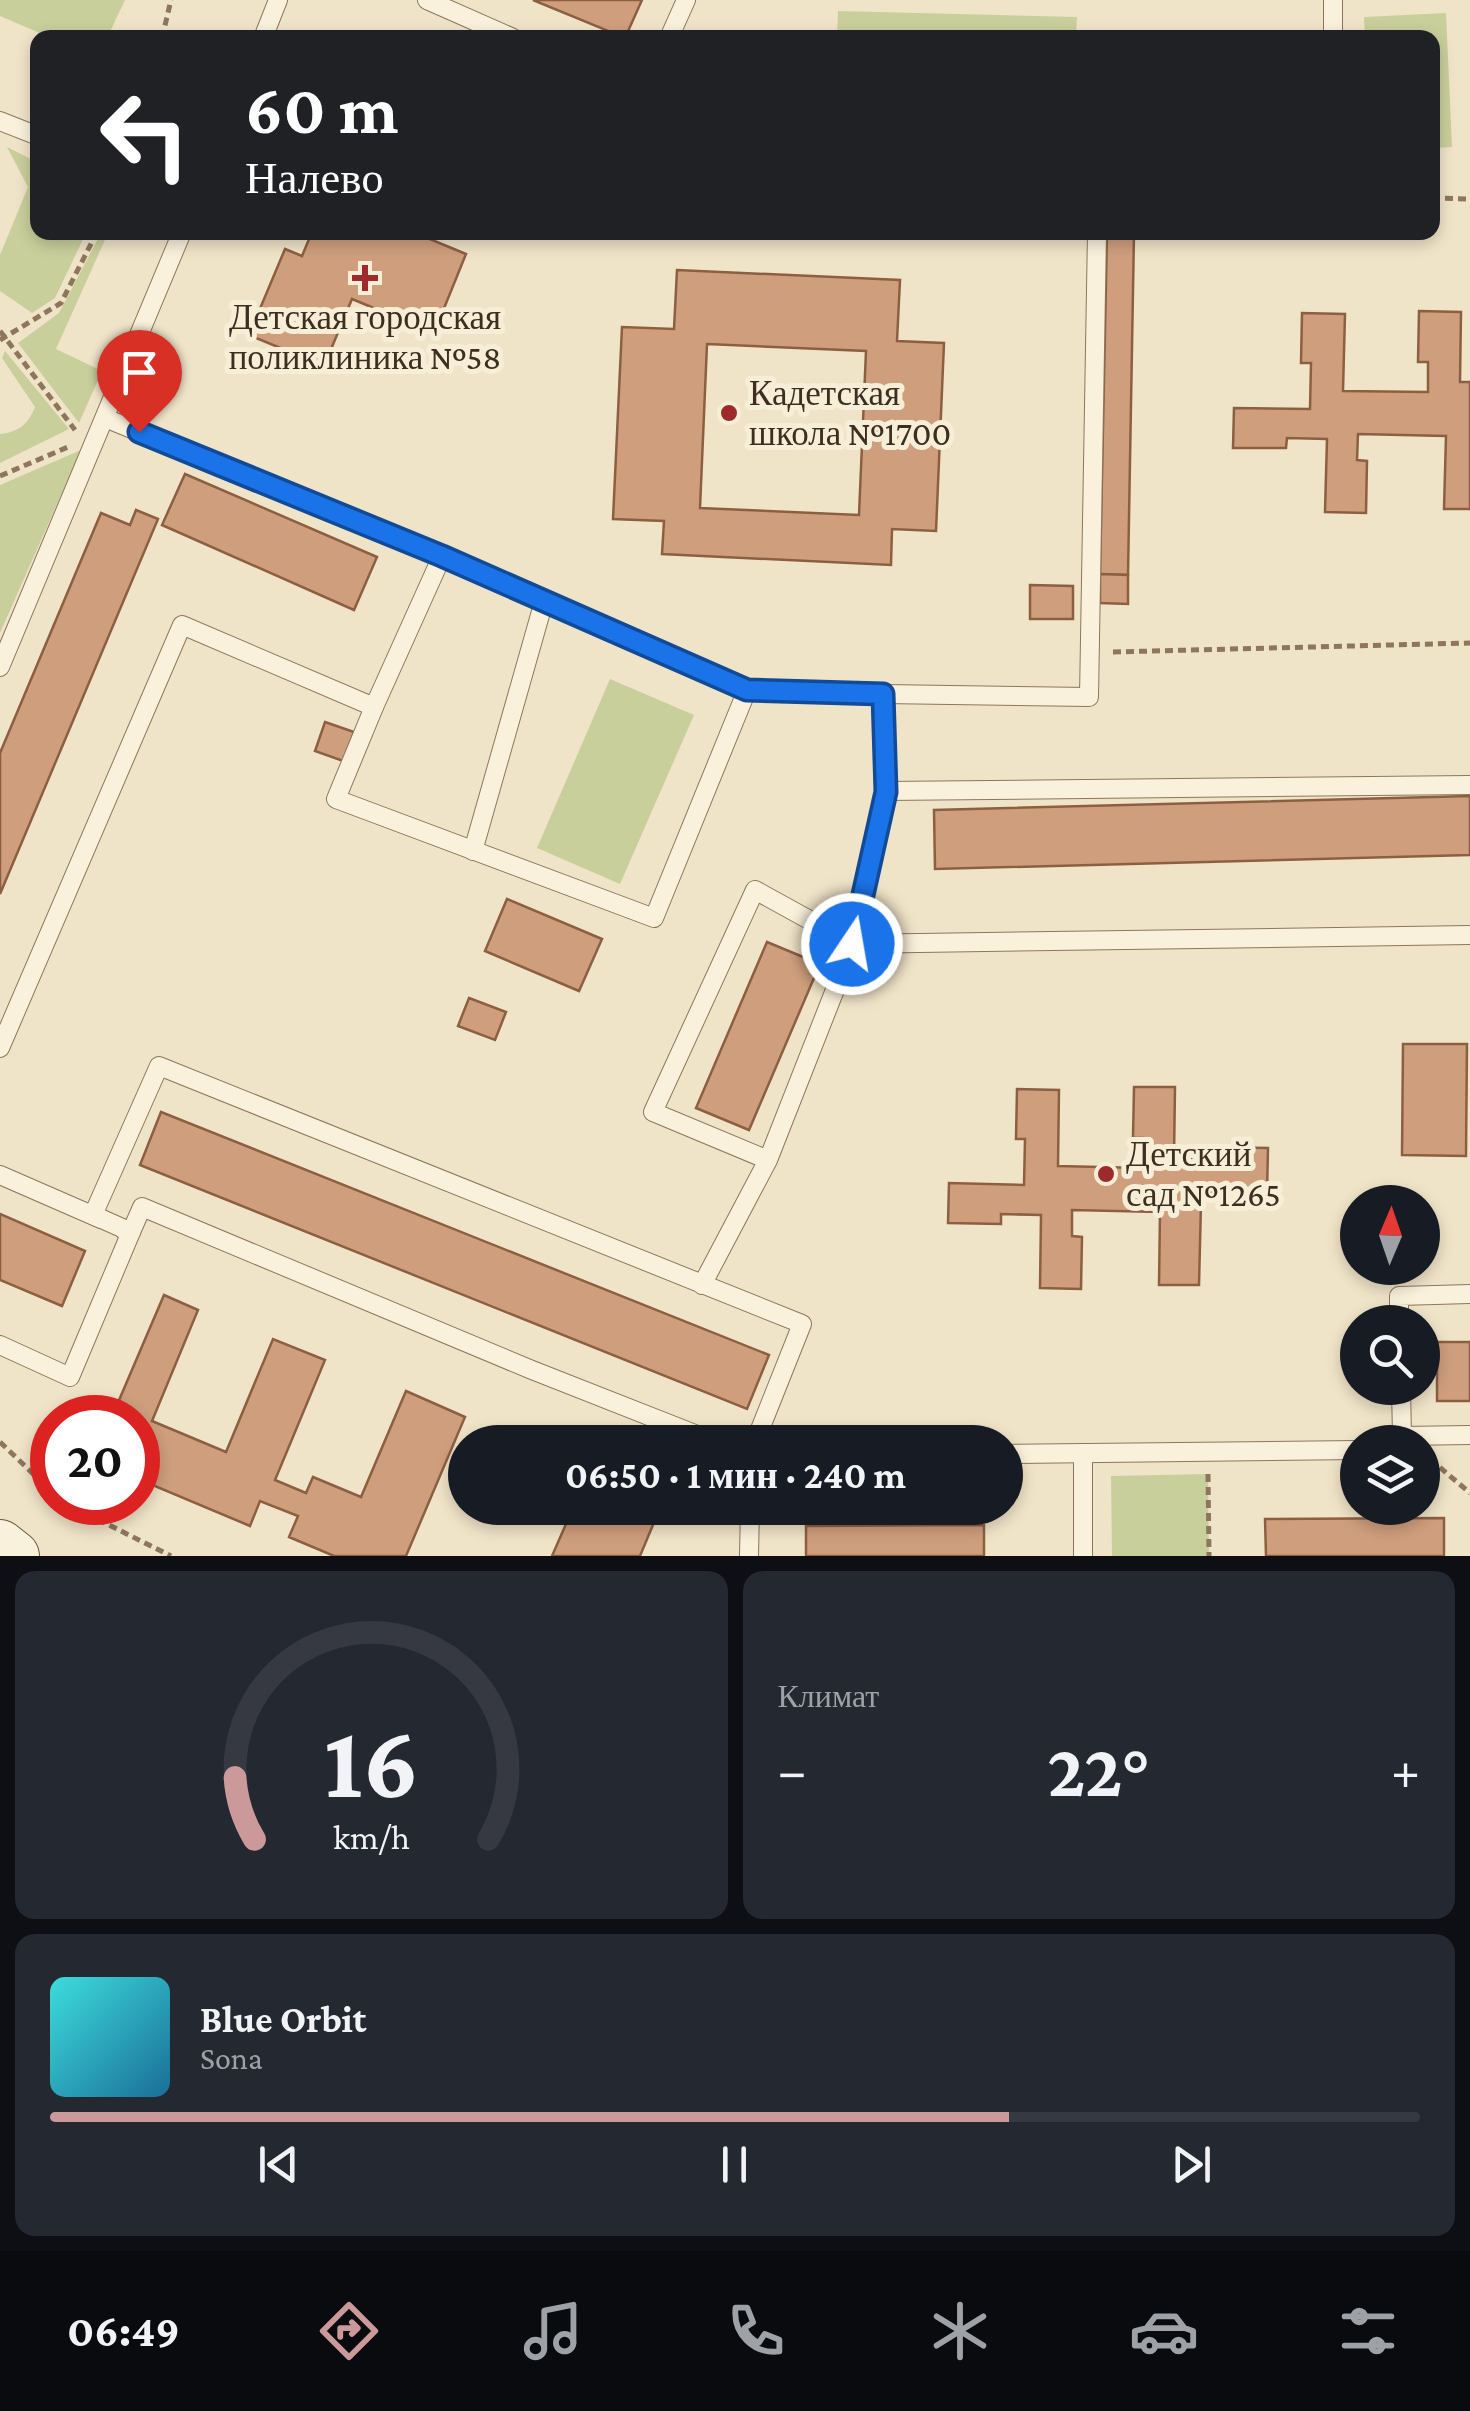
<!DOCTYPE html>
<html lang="ru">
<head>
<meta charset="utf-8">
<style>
  :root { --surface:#171b24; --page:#242831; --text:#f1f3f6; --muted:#9ea1a6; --line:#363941; --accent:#cc999b }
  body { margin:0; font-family:"Crimson Pro",serif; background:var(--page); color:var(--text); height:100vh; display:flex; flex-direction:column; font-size:38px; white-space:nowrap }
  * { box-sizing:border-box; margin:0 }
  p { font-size:32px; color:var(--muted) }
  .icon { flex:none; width:55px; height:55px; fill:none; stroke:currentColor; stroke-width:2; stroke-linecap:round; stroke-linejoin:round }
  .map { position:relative; height:1556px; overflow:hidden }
  .drawer { display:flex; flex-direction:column; gap:15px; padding:15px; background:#0d0f14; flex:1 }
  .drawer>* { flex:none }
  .guide { position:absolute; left:30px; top:30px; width:1410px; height:210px; border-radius:20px; box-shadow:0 5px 15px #0003; background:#202124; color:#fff; overflow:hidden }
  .needle { width:65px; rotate:2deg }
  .buttons { position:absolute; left:1340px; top:1185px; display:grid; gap:20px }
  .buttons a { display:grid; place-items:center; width:100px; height:100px; border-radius:50%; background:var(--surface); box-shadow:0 5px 15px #0003; font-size:50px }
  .speed { position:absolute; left:30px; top:1395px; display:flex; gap:20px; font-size:50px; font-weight:700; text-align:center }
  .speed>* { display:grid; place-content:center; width:130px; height:130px; border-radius:50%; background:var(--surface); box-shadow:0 5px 15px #0003; line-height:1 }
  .speed .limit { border:15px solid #d22; background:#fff; color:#111 }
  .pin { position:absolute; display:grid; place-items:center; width:85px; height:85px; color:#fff; margin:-102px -42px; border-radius:50% 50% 50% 0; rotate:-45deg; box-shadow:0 0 10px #0007 }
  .pin .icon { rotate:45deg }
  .me { position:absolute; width:110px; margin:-55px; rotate:12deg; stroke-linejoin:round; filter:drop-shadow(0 0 8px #0008) }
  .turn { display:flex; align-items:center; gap:35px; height:210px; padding:0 50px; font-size:45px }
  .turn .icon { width:130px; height:130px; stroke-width:2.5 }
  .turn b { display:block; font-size:70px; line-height:85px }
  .big { font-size:75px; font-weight:700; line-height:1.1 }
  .drawer .widget { flex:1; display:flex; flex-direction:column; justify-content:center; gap:15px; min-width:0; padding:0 35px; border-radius:20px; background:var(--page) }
  .drawer .dial { align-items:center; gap:0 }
  .dial svg { height:260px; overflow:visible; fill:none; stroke:var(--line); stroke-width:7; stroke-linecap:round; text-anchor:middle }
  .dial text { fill:var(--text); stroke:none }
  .song { display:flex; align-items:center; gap:30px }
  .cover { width:120px; height:120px; border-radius:15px; background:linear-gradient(135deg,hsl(180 70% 55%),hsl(200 70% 35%)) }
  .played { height:10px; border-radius:5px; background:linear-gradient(90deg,var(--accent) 70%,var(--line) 70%) }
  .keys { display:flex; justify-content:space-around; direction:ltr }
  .heat { display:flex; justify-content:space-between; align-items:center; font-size:55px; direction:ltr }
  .drawer .tiles { flex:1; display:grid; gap:15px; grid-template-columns:1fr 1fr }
  .widget:last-child { grid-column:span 2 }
  .trip { position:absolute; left:448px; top:1425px; width:575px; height:100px; border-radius:50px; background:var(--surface); box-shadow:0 5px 15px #0003; font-weight:700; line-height:100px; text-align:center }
  .tabs { display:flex; height:160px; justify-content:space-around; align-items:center; background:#090b0e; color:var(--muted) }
  .tabs .icon { width:70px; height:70px }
  .tabs .active { color:var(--accent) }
  .tabs b { font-size:45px; color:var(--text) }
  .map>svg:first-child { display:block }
</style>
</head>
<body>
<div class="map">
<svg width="1470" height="1556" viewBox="0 0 1470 1556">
  <rect width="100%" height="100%" fill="#f0e4c8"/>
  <g fill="#c9cf9b">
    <polygon points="0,0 125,0 107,38 49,37 0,16"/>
    <polygon points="838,11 1077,17 1076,37 837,37"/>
    <polygon points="1446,13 1452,147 1433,148 1432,38 1365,37 1364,17"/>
    <polygon points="7,147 37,162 38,232 86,233 55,298 32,313 0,291 0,255 28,187"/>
    <polygon points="101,233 108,233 56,349 102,371 79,423 18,343 59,313"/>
    <path d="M5,351L69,429L0,463V434C19,432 28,424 35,407L2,358Z"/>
    <polygon points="81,450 0,633 0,485"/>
    <polygon points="610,679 694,715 620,884 537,848"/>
    <polygon points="1208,1474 1209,1556 1112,1556 1111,1476"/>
  </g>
  <g fill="#cf9f7d" stroke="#8d5f41" stroke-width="2.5" fill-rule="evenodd">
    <polygon points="533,0 642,0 625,38"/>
    <polygon points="312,232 413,232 466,254 434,333 352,299 324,366 249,335 285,249 302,256"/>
    <polygon points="1107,233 1134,234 1128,575 1100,574"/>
    <path d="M677,270L900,280L897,341L944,343L936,531L892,529L891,565L662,554L664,521L613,519L622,327L674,329ZM707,344L866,351L859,515L700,508Z"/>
    <polygon points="1419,311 1461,312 1460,382 1470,382 1470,509 1444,509 1446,436 1358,434 1357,460 1367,461 1366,513 1325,512 1327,439 1287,438 1286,448 1233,448 1234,408 1310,409 1311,363 1301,363 1302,313 1345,314 1343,391 1428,392 1428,362 1418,362"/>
    <polygon points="185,474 377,557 354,610 162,525"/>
    <polygon points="136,510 158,519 0,894 0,753 101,513 130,525"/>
    <polygon points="1100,574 1128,575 1128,604 1100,603"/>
    <polygon points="1030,585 1073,586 1073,619 1030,619"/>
    <polygon points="325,722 354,732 343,761 315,751"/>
    <polygon points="1470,796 1470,855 935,869 934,810"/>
    <polygon points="507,899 602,939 579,991 485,951"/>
    <polygon points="767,942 820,964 749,1130 696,1108"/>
    <polygon points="469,998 506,1012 495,1040 458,1026"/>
    <polygon points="1403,1044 1467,1044 1466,1156 1402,1155"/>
    <polygon points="1134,1087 1175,1087 1174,1158 1209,1158 1209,1147 1268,1148 1267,1194 1190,1192 1190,1203 1201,1203 1199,1285 1159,1285 1160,1212 1072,1210 1072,1236 1082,1237 1081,1289 1040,1288 1041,1215 1001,1214 1001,1224 948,1223 949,1183 1024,1185 1025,1139 1016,1139 1017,1089 1059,1090 1058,1166 1142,1168 1143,1138 1133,1138"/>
    <polygon points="161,1112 769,1355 747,1409 140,1165"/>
    <polygon points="0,1214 85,1251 62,1306 0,1280"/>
    <polygon points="164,1295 198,1310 152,1421 226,1452 273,1339 325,1360 275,1480 306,1493 313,1477 361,1497 406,1391 465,1417 406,1556 334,1556 289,1537 298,1516 260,1501 250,1526 138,1479 138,1418 114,1412"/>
    <rect x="1437" y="1342" width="33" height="59"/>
    <polygon points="573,1508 660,1508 640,1556 552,1556"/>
    <polygon points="1444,1518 1444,1556 1266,1556 1265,1519"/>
    <polygon points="984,1525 984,1556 806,1556 806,1526"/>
  </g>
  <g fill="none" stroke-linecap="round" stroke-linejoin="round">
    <defs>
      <g id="lane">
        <polyline points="427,0 513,38"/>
        <polyline points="1333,0 1333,38"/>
        <polyline points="263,38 278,0"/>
        <polyline points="669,38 686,0"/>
        <polyline points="0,121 38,136"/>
        <polyline points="105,418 442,556 747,690 883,694 885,791 1470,785"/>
        <polyline points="0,667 182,232"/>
        <polyline points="883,694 1089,697 1097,232"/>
        <polyline points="374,707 336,799 654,918 747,690"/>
        <polyline points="885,791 853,944 1470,935"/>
        <polyline points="473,851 544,601"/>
        <polyline points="0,1048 182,625 374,707 442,556"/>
        <polyline points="0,1175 101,1219"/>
        <polyline points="124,1230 131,1232 142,1207 532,1370 715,1442"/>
        <polyline points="702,1285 768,1160 853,944 755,890 653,1112 768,1160"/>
        <polyline points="1399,1322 1399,1296 1470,1294"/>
        <polyline points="0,1345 70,1377 131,1232 93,1215 159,1066 802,1324 755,1442"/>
        <polyline points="1401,1388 1402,1436"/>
        <polyline points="1381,1442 1402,1436 1470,1435"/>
        <polyline points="1083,1453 1083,1556"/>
        <polyline points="1005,1454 1358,1450"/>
        <polyline points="749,1556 750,1508"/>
      </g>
      <polyline id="secondary" points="0,1545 14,1556"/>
    </defs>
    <use href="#lane" stroke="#8d765c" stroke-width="20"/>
    <use href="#secondary" stroke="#6f573f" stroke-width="52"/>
    <g stroke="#8d765c" stroke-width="5" stroke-dasharray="8 5" stroke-linecap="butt">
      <polyline points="162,38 171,0"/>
      <polyline points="1432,198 1470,199"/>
      <polyline points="0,331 75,430"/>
      <polyline points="0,340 61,303 97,232"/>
      <polyline points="0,476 68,447"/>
      <polyline points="1113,652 1470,643"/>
      <polyline points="0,1442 52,1492"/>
      <polyline points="1430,1459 1470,1493"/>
      <polyline points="1208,1474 1209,1556"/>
      <polyline points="63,1502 171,1556"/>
    </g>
    <use href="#lane" stroke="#faf1dc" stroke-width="18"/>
    <use href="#secondary" stroke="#faf1dc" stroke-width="50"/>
  </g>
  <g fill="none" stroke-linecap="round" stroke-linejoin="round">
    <defs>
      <polyline id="route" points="139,432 442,556 747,690 883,694 886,792 852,944"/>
    </defs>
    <use href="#route" stroke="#114b97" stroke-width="25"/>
    <use href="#route" stroke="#1a73e8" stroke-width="18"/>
  </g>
  <g fill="#9e2a2b" stroke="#f7eed8" stroke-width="4">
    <path d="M360 263h10v10h10v10h-10v10h-10v-10h-10v-10h10z"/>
    <circle cx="729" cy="413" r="10"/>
    <circle cx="1106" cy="1174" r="10"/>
  </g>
  <g text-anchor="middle" stroke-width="10" stroke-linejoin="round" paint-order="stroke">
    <g font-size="35" fill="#3d2e20" stroke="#f7eed8" text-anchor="start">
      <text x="365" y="329" text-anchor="middle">Детская городская<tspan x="365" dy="40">поликлиника №58</tspan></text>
      <text x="749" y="405">Кадетская<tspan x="749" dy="40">школа №1700</tspan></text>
      <text x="1126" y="1166">Детский<tspan x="1126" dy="40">сад №1265</tspan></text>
    </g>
  </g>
</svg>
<div class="buttons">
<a><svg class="needle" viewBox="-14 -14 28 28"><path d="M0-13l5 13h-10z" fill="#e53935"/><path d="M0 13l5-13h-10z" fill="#9ea1a6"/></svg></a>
<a><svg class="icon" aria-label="search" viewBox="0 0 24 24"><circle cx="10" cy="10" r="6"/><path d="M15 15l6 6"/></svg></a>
<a><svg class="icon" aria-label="layers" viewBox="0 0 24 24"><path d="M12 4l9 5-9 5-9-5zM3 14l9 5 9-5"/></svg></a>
</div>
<div class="speed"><div class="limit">20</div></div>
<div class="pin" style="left:139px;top:432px;background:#d93025"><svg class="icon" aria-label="arrive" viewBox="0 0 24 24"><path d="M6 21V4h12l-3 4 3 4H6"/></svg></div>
<svg class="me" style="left:852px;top:944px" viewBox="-20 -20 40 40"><circle r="17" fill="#1a73e8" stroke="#fff" stroke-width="3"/><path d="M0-11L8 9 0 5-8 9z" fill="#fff"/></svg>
<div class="trip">06:50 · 1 мин · 240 m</div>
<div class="guide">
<div class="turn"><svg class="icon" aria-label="left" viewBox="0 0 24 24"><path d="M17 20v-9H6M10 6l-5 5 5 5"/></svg><div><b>60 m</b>Налево</div></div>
</div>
</div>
<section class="drawer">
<div class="tiles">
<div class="widget dial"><svg viewBox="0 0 100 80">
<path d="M14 69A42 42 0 1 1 86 69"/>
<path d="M14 69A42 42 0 0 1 8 50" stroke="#cc999b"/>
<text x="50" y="56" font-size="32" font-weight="700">16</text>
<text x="50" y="72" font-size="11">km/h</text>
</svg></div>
<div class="widget"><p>Климат</p>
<div class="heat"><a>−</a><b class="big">22°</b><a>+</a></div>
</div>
<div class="widget">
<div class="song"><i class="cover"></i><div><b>Blue Orbit</b><p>Sona</p></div></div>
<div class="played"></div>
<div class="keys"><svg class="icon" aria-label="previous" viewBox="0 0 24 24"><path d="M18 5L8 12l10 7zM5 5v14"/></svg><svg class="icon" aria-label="pause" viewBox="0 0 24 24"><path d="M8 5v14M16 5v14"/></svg><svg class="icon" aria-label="next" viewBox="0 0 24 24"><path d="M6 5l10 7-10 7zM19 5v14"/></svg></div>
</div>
</div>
</section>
<nav class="tabs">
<b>06:49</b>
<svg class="icon active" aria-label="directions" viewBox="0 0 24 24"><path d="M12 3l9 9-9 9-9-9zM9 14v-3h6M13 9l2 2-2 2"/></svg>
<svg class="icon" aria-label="music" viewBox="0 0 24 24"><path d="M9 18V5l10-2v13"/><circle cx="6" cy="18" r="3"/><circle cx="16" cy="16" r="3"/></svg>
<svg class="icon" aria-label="phone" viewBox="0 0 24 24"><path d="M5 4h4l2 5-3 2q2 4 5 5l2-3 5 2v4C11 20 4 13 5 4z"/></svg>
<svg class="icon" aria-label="climate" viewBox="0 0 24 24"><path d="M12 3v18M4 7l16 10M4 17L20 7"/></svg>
<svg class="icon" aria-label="car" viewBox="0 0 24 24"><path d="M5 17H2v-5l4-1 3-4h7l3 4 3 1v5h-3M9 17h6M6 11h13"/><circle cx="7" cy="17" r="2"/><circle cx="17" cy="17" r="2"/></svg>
<svg class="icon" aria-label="filters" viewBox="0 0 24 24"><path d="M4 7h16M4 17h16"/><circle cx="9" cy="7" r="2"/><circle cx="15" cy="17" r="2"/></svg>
</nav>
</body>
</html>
